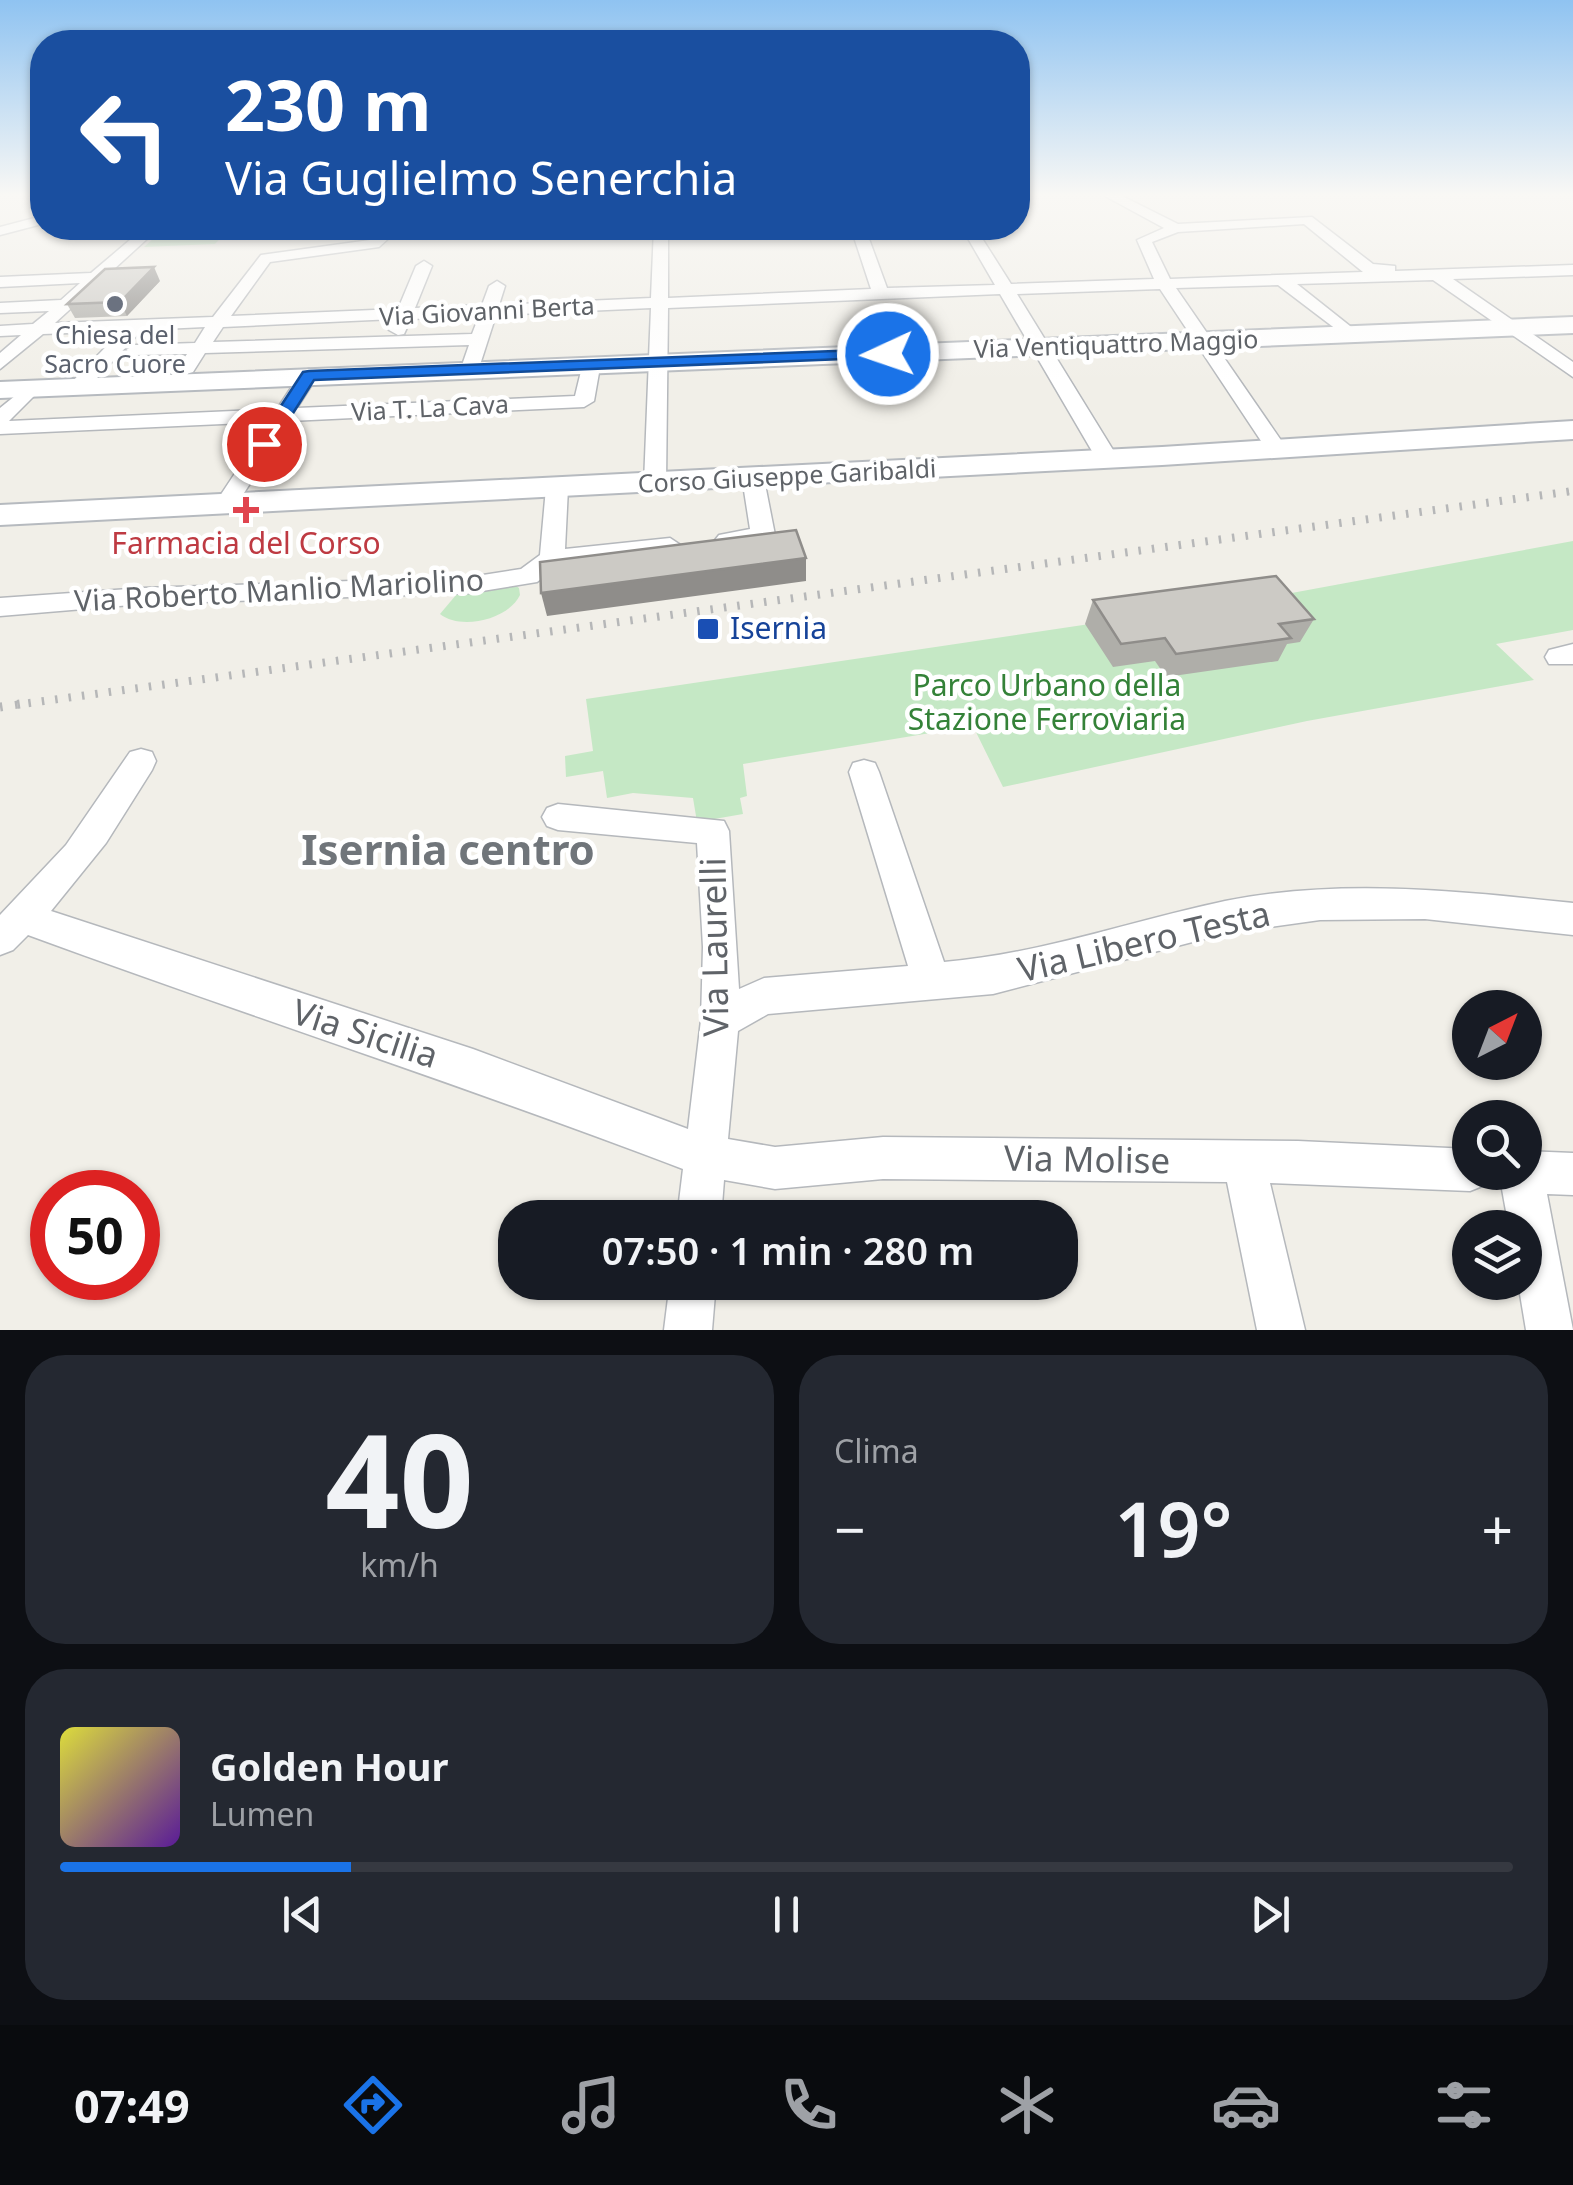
<!DOCTYPE html>
<html lang="it">
<head>
<meta charset="utf-8">
<style>
  :root { --surface:#171b24; --page:#242831; --text:#f1f3f6; --muted:#9ea1a6; --line:#363941; --accent:#1a73e8 }
  body { margin:0; font-family:"Noto Sans",sans-serif; background:var(--page); color:var(--text); height:100vh; display:flex; flex-direction:column; font-size:38px; white-space:nowrap }
  * { box-sizing:border-box; margin:0 }
  p { font-size:32px; color:var(--muted) }
  .icon { flex:none; width:55px; height:55px; fill:none; stroke:currentColor; stroke-width:2; stroke-linecap:round; stroke-linejoin:round }
  .map { position:relative; height:1330px; overflow:hidden }
  .sheet { display:flex; flex-direction:column; gap:25px; padding:25px; background:#0d0f14; flex:1 }
  .sheet>* { flex:none }
  .banner { position:absolute; left:30px; top:30px; width:1000px; height:210px; border-radius:40px; box-shadow:0 2px 8px #0004; background:#1a4fa0; color:#fff; overflow:hidden }
  .needle { width:65px; rotate:42deg }
  .controls { position:absolute; left:1452px; top:990px; display:grid; gap:20px }
  .controls a { display:grid; place-items:center; width:90px; height:90px; border-radius:50%; background:var(--surface); box-shadow:0 2px 8px #0004; font-size:50px }
  .speed { position:absolute; left:30px; top:1170px; display:flex; gap:20px; font-size:50px; font-weight:700; text-align:center }
  .speed>* { display:grid; place-content:center; width:130px; height:130px; border-radius:50%; background:var(--surface); box-shadow:0 2px 8px #0004; line-height:1 }
  .speed .limit { border:15px solid #d22; background:#fff; color:#111 }
  .pin { position:absolute; display:grid; place-items:center; width:85px; height:85px; color:#fff; margin:-42px; border:5px solid #fff; border-radius:50%; box-shadow:0 2px 10px #0007 }
  .me { position:absolute; width:110px; margin:-55px; rotate:267deg; stroke-linejoin:round; filter:drop-shadow(0 0 8px #0008) }
  .turn { display:flex; align-items:center; gap:35px; height:210px; padding:0 30px; font-size:45px }
  .turn .icon { width:130px; height:130px; stroke-width:2.5 }
  .turn b { display:block; font-size:70px; line-height:85px }
  .big { font-size:75px; font-weight:600; line-height:1.1 }
  .sheet .tile { flex:1; display:flex; flex-direction:column; justify-content:center; gap:15px; min-width:0; padding:0 35px; border-radius:40px; background:var(--page) }
  .sheet .dial { align-items:center; gap:0 }
  .dial b { font-size:130px; line-height:1 }
  .song { display:flex; align-items:center; gap:30px }
  .cover { width:120px; height:120px; border-radius:15px; background:linear-gradient(135deg,hsl(60 70% 55%),hsl(270 70% 35%)) }
  .played { height:10px; border-radius:5px; background:linear-gradient(90deg,var(--accent) 20%,var(--line) 20%) }
  .keys { display:flex; justify-content:space-around; direction:ltr }
  .heat { display:flex; justify-content:space-between; align-items:center; font-size:55px; direction:ltr }
  .sheet .tiles { flex:1; display:grid; gap:25px; grid-template-columns:1fr 1fr }
  .tile:last-child { grid-column:span 2 }
  .trip { position:absolute; left:498px; top:1200px; width:580px; height:100px; border-radius:40px; background:var(--surface); box-shadow:0 2px 8px #0004; font-weight:600; line-height:100px; text-align:center }
  .dock { display:flex; height:160px; justify-content:space-around; align-items:center; background:#090b0e; color:var(--muted) }
  .dock .icon { width:70px; height:70px }
  .dock .active { color:var(--accent) }
  .dock b { font-size:45px; color:var(--text) }
  .map>svg:first-child { display:block }
</style>
</head>
<body>
<div class="map">
<svg width="1573" height="1330" viewBox="0 0 1573 1330">
  <rect width="100%" height="100%" fill="#f1efe8"/>
  <g fill="#c5e8c5">
    <polygon points="165,228 230,228 215,244 144,247"/>
    <polygon points="1573,541 1573,630 1496,644 1534,680 1307,721 1003,787 973,726 743,764 747,796 740,798 743,814 697,822 693,798 633,793 607,798 603,771 566,777 565,756 593,751 586,699 1264,598"/>
    <path d="M513,584L519,588L520,595C509,619 461,631 440,614L456,595Z"/>
  </g>
  <g fill="none" stroke-linecap="round" stroke-linejoin="round">
    <defs>
      <g id="minor">
        <path d="M1105,196H1122L1178,224L1312,217L1373,264L1395,266V271L1573,265V275L1453,279L1573,362V377L1433,280L1297,284L1355,330L1358,334L1349,339L1278,285L1176,288L1287,449L1276,455L1269,453L1160,289L1017,294L1118,458L1107,464L1096,458L1000,294L668,308L666,483L655,490L644,483L651,308L496,315L478,371L469,377L460,371L469,345L205,353L193,372L186,374L177,368L187,354L135,355L126,350L135,345L195,343L205,327L142,330L85,391H71V383L121,331L43,334L0,369V353L21,335L0,336V326L33,324L49,311L0,313V303L61,300L80,283L0,287V277L91,273L144,228H159L55,323L213,317L261,255L370,240L385,228H400L379,247L270,262L231,316L398,309L416,266L424,261L432,266L415,308L482,305L489,286L497,281L505,286L499,305L651,298L654,228H668V298L871,289L851,228H865L887,288L995,285L966,235L973,231L978,232L1011,284L1154,279L1137,240L1164,228ZM1304,224L1363,272L1170,279L1152,242L1178,232ZM479,316L472,334L213,342L223,327L394,319L389,330L398,335L404,334L411,319Z"/>
        <polygon points="42,216 42,224 0,235 0,227"/>
        <polygon points="591,361 600,367 594,401 584,407 290,421 235,507 227,509 216,502 269,422 0,434 0,408 31,383 41,389 9,421 277,409 302,371 309,369 318,375 297,408 575,396 582,367"/>
        <polygon points="758,470 769,477 765,484 775,535 763,542 719,545 715,540 719,535 750,529 743,484 750,472"/>
        <polygon points="557,481 568,488 565,549 670,538 682,546 670,554 559,565 537,582 470,593 143,604 0,616 0,598 143,588 470,577 521,569 540,555 546,488"/>
        <polygon points="1573,644 1573,664 1549,664 1545,657 1549,650"/>
        <path d="M141,749L152,752L156,761L152,770L106,843L51,911L473,1049L688,1129L701,1020L703,947L697,843L558,830L547,826L542,817L547,808L558,804L724,821L729,831L739,989L764,978L908,966L849,772L853,763L864,760L875,763L879,772L944,962C1040,954 1131,921 1225,901C1341,878 1457,891 1573,903V935L1425,919L1320,920L1227,933L993,994L768,1014L738,1031L728,1139L775,1147L883,1137L1298,1141L1470,1149V1172H1490L1485,1185L1470,1191L1270,1183L1305,1330H1257L1227,1182L883,1179L775,1189L724,1180L721,1218H677L683,1169C466,1086 246,1015 28,935L13,950L0,955V915L66,845L130,752Z"/>
        <polygon points="1525,1151 1573,1153 1573,1195 1547,1194 1573,1330 1526,1330 1518,1282 1525,1282 1525,1228 1509,1228 1502,1189 1492,1172 1525,1172"/>
        <polygon points="670,1282 716,1282 712,1330 664,1330"/>
      </g>
      <g id="secondary">
        <polygon points="1573,317 1573,333 0,398 0,382"/>
        <polygon points="1573,421 1573,439 1162,465 0,525 0,505 1162,447"/>
      </g>
    </defs>
    <use href="#minor" stroke="#b5b8bc" stroke-width="3"/>
    <use href="#secondary" stroke="#b6babf" stroke-width="4"/>
    <use href="#minor" fill="#fff" fill-rule="evenodd"/>
    <use href="#secondary" fill="#fff" fill-rule="evenodd"/>
    <polyline stroke="#b6b7b8" stroke-width="5" stroke-dasharray="1 9" stroke-linecap="butt" points="1568,492 1573,491"/>
    <polyline stroke="#b6b7b8" stroke-width="8" stroke-dasharray="2.5 11" stroke-linecap="butt" points="15,705 1573,491"/>
    <polyline stroke="#b6b7b8" stroke-width="9" stroke-dasharray="2.5 15" stroke-linecap="butt" points="0,707 33,702"/>
  </g>
  <g fill="#afaea9">
    <polygon points="160,281 127,316 75,318 67,304"/>
    <polygon points="1093,600 1314,619 1300,642 1287,644 1278,661 1166,677 1155,661 1113,667 1085,624"/>
  </g>
  <g fill="#8f8d8a">
    <polygon points="154,267 160,281 127,316 120,302"/>
    <polygon points="806,558 806,581 547,616 541,593"/>
  </g>
  <g fill="#cccac5" stroke="#8f8d8a" stroke-width="2.5">
    <polygon points="154,267 120,302 67,304 105,269"/>
    <polygon points="796,530 806,558 541,593 540,562"/>
    <polygon points="1276,576 1314,619 1279,624 1291,638 1176,654 1165,638 1121,644 1093,600"/>
  </g>
  <linearGradient id="sky" x2="0" y2="1"><stop stop-color="#8fc3f1"/><stop offset="0.51" stop-color="#f9f8f5"/><stop offset="1" stop-color="#f9f8f5" stop-opacity="0"/></linearGradient>
  <rect width="1573" height="382" fill="url(#sky)"/>
  <polygon fill="#1a73e8" stroke="#114b97" stroke-width="2.5" points="888,349 893,351 893,357 314,380 271,448 256,444 303,372 309,371"/>
  <circle fill="#6b7280" stroke="#fff" stroke-width="4" cx="115" cy="304" r="10"/>
  <path fill="#e0444e" stroke="#fff" stroke-width="4" d="M241 495h10v10h10v10h-10v10h-10v-10h-10v-10h10z"/>
  <rect fill="#1a4fb4" stroke="#fff" stroke-width="4" x="696" y="617" width="24" height="24" rx="5"/>
  <g text-anchor="middle" stroke-width="9" stroke-linejoin="round" paint-order="stroke">
    <g font-size="25" fill="#5f6368" stroke="#fff">
      <text transform="translate(487 311) rotate(-3)" y="9">Via Giovanni Berta</text>
      <text transform="translate(1116 344) rotate(-2)" y="9">Via Ventiquattro Maggio</text>
      <text transform="translate(430 408) rotate(-3)" y="9">Via T. La Cava</text>
      <text transform="translate(787 476) rotate(-3)" y="9">Corso Giuseppe Garibaldi</text>
    </g>
    <g font-size="25" fill="#5b616d" stroke="#fff">
      <text x="115" y="344">Chiesa del<tspan x="115" dy="29">Sacro Cuore</tspan></text>
    </g>
    <g font-size="30" fill="#be3a42" stroke="#fff">
      <text x="246" y="554">Farmacia del Corso</text>
    </g>
    <g font-size="30" fill="#5f6368" stroke="#fff">
      <text transform="translate(279 591) rotate(-3)" y="10">Via Roberto Manlio Mariolino</text>
    </g>
    <g font-size="30" fill="#164399" stroke="#fff" text-anchor="start">
      <text x="730" y="639">Isernia</text>
    </g>
    <g font-size="30" fill="#348238" stroke="#fff">
      <text x="1047" y="696">Parco Urbano della<tspan x="1047" dy="34">Stazione Ferroviaria</tspan></text>
    </g>
    <g font-size="35" fill="#5f6368" stroke="#fff">
      <text transform="translate(1144 942) rotate(-13)" y="12">Via Libero Testa</text>
      <text transform="translate(715 947) rotate(-91)" y="12">Via Laurelli</text>
      <text transform="translate(365 1034) rotate(18)" y="12">Via Sicilia</text>
      <text transform="translate(1087 1160) rotate(1)" y="12">Via Molise</text>
    </g>
    <g font-size="42" font-weight="bold" fill="#70757a" stroke="#fff">
      <text x="448" y="865">Isernia centro</text>
    </g>
  </g>
</svg>
<div class="controls">
<a><svg class="needle" viewBox="-14 -14 28 28"><path d="M0-13l5 13h-10z" fill="#e53935"/><path d="M0 13l5-13h-10z" fill="#9ea1a6"/></svg></a>
<a><svg class="icon" aria-label="search" viewBox="0 0 24 24"><circle cx="10" cy="10" r="6"/><path d="M15 15l6 6"/></svg></a>
<a><svg class="icon" aria-label="layers" viewBox="0 0 24 24"><path d="M12 4l9 5-9 5-9-5zM3 14l9 5 9-5"/></svg></a>
</div>
<div class="speed"><div class="limit">50</div></div>
<div class="pin" style="left:264px;top:444px;background:#d93025"><svg class="icon" aria-label="arrive" viewBox="0 0 24 24"><path d="M6 21V4h12l-3 4 3 4H6"/></svg></div>
<svg class="me" style="left:888px;top:354px" viewBox="-20 -20 40 40"><circle r="17" fill="#1a73e8" stroke="#fff" stroke-width="3"/><path d="M0-11L8 9 0 5-8 9z" fill="#fff"/></svg>
<div class="trip">07:50 · 1 min · 280 m</div>
<div class="banner">
<div class="turn"><svg class="icon" aria-label="left" viewBox="0 0 24 24"><path d="M17 20v-9H6M10 6l-5 5 5 5"/></svg><div><b>230 m</b>Via Guglielmo Senerchia</div></div>
</div>
</div>
<section class="sheet">
<div class="tiles">
<div class="tile dial"><b>40</b><p>km/h</p></div>
<div class="tile"><p>Clima</p>
<div class="heat"><a>−</a><b class="big">19°</b><a>+</a></div>
</div>
<div class="tile">
<div class="song"><i class="cover"></i><div><b>Golden Hour</b><p>Lumen</p></div></div>
<div class="played"></div>
<div class="keys"><svg class="icon" aria-label="previous" viewBox="0 0 24 24"><path d="M18 5L8 12l10 7zM5 5v14"/></svg><svg class="icon" aria-label="pause" viewBox="0 0 24 24"><path d="M8 5v14M16 5v14"/></svg><svg class="icon" aria-label="next" viewBox="0 0 24 24"><path d="M6 5l10 7-10 7zM19 5v14"/></svg></div>
</div>
</div>
</section>
<nav class="dock">
<b>07:49</b>
<svg class="icon active" aria-label="directions" viewBox="0 0 24 24"><path d="M12 3l9 9-9 9-9-9zM9 14v-3h6M13 9l2 2-2 2"/></svg>
<svg class="icon" aria-label="music" viewBox="0 0 24 24"><path d="M9 18V5l10-2v13"/><circle cx="6" cy="18" r="3"/><circle cx="16" cy="16" r="3"/></svg>
<svg class="icon" aria-label="phone" viewBox="0 0 24 24"><path d="M5 4h4l2 5-3 2q2 4 5 5l2-3 5 2v4C11 20 4 13 5 4z"/></svg>
<svg class="icon" aria-label="climate" viewBox="0 0 24 24"><path d="M12 3v18M4 7l16 10M4 17L20 7"/></svg>
<svg class="icon" aria-label="car" viewBox="0 0 24 24"><path d="M5 17H2v-5l4-1 3-4h7l3 4 3 1v5h-3M9 17h6M6 11h13"/><circle cx="7" cy="17" r="2"/><circle cx="17" cy="17" r="2"/></svg>
<svg class="icon" aria-label="filters" viewBox="0 0 24 24"><path d="M4 7h16M4 17h16"/><circle cx="9" cy="7" r="2"/><circle cx="15" cy="17" r="2"/></svg>
</nav>
</body>
</html>
